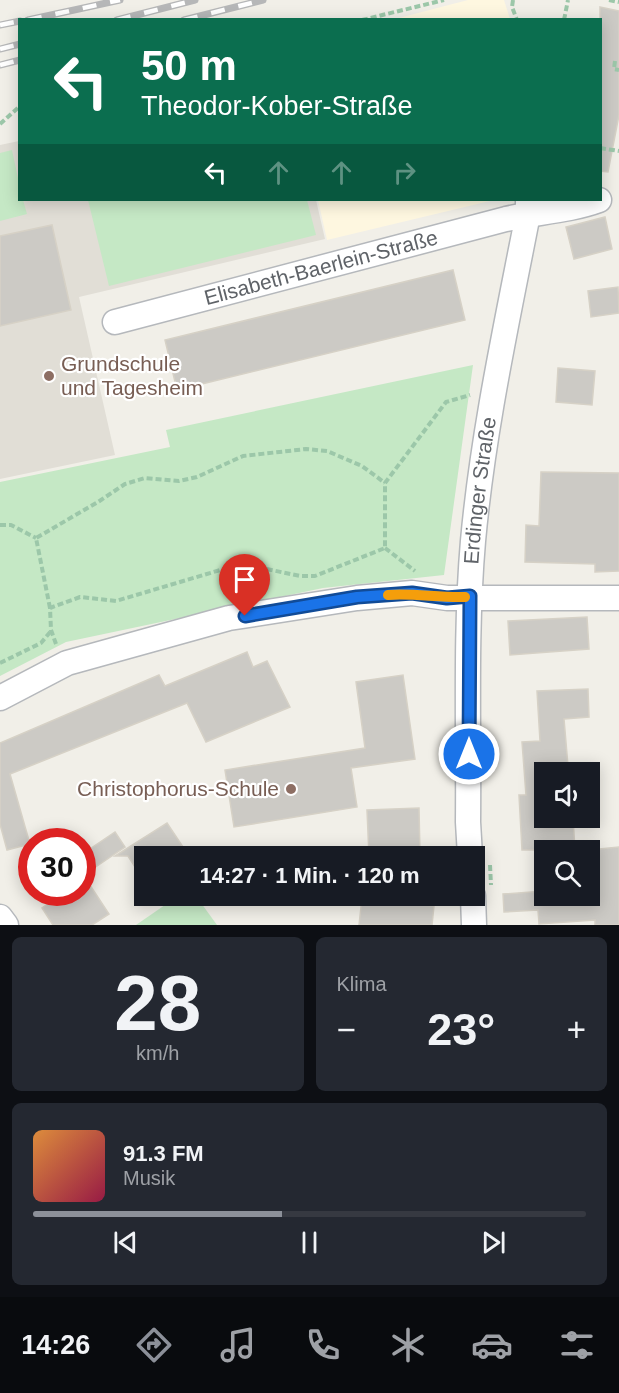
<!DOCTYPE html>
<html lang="de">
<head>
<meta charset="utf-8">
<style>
  :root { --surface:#171b24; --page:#242831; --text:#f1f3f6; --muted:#9ea1a6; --line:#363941; --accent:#8c9099 }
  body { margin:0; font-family:Helvetica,sans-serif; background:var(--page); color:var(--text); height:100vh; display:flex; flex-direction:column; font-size:22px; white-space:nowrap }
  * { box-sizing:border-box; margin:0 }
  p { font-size:20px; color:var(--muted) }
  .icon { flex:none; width:33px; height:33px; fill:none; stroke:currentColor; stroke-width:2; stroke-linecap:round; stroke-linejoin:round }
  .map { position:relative; height:925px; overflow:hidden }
  .drawer { display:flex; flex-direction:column; gap:12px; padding:12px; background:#0d0f14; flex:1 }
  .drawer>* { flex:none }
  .banner { position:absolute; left:18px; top:18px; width:584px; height:183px; border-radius:0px; box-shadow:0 3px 15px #0003; background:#0b6e4f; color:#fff; overflow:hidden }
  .fabs { position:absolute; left:534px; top:762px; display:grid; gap:12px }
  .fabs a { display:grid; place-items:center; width:66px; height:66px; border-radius:0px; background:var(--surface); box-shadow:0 3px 15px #0003; font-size:30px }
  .speed { position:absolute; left:18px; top:828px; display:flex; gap:12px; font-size:30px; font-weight:700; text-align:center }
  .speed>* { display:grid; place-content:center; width:78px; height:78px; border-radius:50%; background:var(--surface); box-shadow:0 3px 15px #0003; line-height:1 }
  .speed .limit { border:9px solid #d22; background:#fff; color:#111 }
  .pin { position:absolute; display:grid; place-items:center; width:51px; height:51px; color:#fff; margin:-62px -26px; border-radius:50% 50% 50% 0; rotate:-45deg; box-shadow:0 0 6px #0007 }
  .pin .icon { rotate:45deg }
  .me { position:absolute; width:66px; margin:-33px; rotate:0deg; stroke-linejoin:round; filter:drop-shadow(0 0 4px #0008) }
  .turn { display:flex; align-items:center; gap:21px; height:126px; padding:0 24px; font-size:27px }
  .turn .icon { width:78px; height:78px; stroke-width:2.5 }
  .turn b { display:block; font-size:42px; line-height:51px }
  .lanes { display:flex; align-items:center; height:57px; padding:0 24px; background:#0003; justify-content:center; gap:30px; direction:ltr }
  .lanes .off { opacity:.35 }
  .big { font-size:45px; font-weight:700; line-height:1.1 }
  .drawer .tile { flex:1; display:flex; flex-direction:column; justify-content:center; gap:9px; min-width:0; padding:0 21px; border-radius:9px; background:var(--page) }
  .drawer .dial { align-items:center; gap:0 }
  .dial b { font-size:78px; line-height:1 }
  .song { display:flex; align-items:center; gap:18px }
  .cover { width:72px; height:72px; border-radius:9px; background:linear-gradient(135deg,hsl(30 70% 55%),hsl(340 70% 35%)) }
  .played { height:6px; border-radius:3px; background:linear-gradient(90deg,var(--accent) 45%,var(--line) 45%) }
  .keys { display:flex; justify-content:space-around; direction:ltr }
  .heat { display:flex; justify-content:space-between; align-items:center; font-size:33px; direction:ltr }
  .drawer .tiles { flex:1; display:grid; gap:12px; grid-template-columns:1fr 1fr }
  .tile:last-child { grid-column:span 2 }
  .trip { position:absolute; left:134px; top:846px; width:351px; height:60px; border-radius:0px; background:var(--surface); box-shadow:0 3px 15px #0003; font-weight:700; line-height:60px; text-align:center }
  .menu { display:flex; height:96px; justify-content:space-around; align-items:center; background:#090b0e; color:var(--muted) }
  .menu .icon { width:42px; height:42px }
  .menu .on { color:var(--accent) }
  .menu b { font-size:27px; color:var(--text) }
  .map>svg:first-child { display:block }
</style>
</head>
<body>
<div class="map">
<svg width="619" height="925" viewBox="0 0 619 925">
  <rect width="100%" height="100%" fill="#f1efe8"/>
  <g fill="#fef7e0">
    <polygon points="468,0 504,0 510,19 395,19"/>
    <polygon points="318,200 494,200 327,240"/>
  </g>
  <polygon fill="#e1ded6" points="19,141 20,200 316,200 325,239 79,297 115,455 0,479 0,145"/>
  <g fill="#c5e8c5">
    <polygon points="12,150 19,183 20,200 23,200 27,214 0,221 0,153"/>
    <polygon points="88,200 307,200 316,235 109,286"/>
    <polygon points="473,365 444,575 323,588 66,642 0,676 0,482 170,447 166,430"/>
    <polygon points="178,896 196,896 217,925 136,925"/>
  </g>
  <g fill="#cccac5" stroke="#d6d1c6" stroke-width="1.5">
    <polygon points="600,7 619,11 619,115 608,172 600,171"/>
    <polygon points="605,217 612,249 574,259 566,227"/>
    <polygon points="52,225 71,310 0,326 0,236"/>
    <polygon points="453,270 465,320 177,390 165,340"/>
    <polygon points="618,287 619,313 591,317 588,291"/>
    <polygon points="558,368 595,371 592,405 556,402"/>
    <polygon points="541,472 619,473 619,571 595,572 595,564 525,562 526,525 539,526"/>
    <polygon points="587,617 589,649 510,655 508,621"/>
    <polygon points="247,652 253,667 267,661 290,707 206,742 187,703 10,774 30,844 7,850 0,824 0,743 159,675 165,686"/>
    <polygon points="403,675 415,759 351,768 357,807 234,827 225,770 365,748 356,682"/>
    <polygon points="588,689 589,717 564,719 568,766 544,768 544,818 573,818 575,850 522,850 519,795 526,795 522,742 540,741 537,691"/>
    <polygon points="419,808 420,856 369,856 367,810"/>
    <polygon points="167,823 189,856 144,856 144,881 128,856 115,856"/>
    <polygon points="115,832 125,847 94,868 84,853"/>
    <polygon points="619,847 619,925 595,925 595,920 539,924 538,910 504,912 503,894 544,891 544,896 590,896 590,850"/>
    <polygon points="82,873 109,914 92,925 53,925 42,908 65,892 82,892"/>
    <polygon points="362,898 434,906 432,925 359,925"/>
  </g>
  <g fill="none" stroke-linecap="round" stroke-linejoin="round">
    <defs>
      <g id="street">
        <path id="s1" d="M115,322L506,219C537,212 569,211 599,200"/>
        <polyline points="0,698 67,663 229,618 357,598 412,593 447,598 619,598"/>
        <path id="s2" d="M470,856L468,822C469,729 465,634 473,541C483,431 507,322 528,214V200"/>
        <polyline points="473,896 474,925"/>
        <polyline points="0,917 6,925"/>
      </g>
    </defs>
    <use href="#street" stroke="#b5b8bc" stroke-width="27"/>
    <g stroke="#9cc7a9" stroke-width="4" stroke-dasharray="6 3" stroke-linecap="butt">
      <polyline points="513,0 512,7 517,20"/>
      <polyline points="609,0 619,2"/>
      <polyline points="362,20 444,0"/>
      <polyline points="564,20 568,0"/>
      <polyline points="615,61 614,69 619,70"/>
      <polyline points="0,124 20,106"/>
      <polyline points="600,148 619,151"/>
      <polyline points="0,525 11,525 36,538"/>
      <polyline points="385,548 415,571"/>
      <polyline points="50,608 36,538 98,502 125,484 145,478 179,481 197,477 243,456 306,449 327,451 362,466 385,483"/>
      <polyline points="56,644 51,630 50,608 80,597 116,601 227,568 252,566 300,576 315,576 385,548 385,483 446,402 470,395"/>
      <polyline points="0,663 41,643 51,631"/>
      <polyline points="490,865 491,885"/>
    </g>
    <use href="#street" stroke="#fff" stroke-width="24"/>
    <defs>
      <g id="rail">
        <polyline points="28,20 120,0"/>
        <polyline points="117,20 195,0"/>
        <polyline points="184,20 263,0"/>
        <polyline points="0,25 20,21"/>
        <polyline points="0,49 20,44"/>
        <polyline points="0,65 20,60"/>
      </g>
    </defs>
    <use href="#rail" stroke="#b6b7b8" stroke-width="7"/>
    <use href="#rail" stroke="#fff" stroke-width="4.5" stroke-dasharray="14" stroke-linecap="butt"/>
  </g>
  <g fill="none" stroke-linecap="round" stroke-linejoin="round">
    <defs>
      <polyline id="route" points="245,616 357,597 412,593 447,598 470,596 469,754"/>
    </defs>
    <use href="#route" stroke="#114b97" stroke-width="15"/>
    <use href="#route" stroke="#1a73e8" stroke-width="10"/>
    <path stroke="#f59e0b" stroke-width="10" d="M388,595C414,593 439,598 465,597"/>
  </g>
  <g fill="#8d6e63" stroke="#fff" stroke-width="2">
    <circle cx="49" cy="376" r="6"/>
    <circle cx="291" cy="789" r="6"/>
  </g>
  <g text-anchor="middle" stroke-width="4.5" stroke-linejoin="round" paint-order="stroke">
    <g font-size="21" fill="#5f6368" stroke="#fff">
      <text dy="7" stroke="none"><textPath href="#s1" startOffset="213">Elisabeth-Baerlein-Straße</textPath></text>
      <text dy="7" stroke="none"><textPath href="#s2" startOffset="366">Erdinger Straße</textPath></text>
    </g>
    <g font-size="21" fill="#785e54" stroke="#fff" text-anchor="start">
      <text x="61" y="371">Grundschule<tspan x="61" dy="24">und Tagesheim</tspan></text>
      <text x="279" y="796" text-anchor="end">Christophorus-Schule</text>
    </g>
  </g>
</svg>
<div class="fabs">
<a><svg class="icon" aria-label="sound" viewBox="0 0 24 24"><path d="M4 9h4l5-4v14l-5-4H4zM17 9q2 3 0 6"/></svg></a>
<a><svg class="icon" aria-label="search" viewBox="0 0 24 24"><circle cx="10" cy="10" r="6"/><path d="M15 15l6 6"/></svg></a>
</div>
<div class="speed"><div class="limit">30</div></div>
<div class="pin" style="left:245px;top:616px;background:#d93025"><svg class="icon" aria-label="arrive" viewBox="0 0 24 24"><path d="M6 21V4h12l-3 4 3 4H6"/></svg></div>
<svg class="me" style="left:469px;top:754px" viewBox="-20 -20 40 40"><circle r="17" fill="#1a73e8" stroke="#fff" stroke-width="3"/><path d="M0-11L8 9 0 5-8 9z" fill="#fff"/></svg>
<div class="trip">14:27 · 1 Min. · 120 m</div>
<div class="banner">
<div class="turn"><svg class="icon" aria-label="left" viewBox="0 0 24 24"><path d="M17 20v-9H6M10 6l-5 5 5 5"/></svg><div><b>50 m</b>Theodor-Kober-Straße</div></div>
<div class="lanes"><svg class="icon" aria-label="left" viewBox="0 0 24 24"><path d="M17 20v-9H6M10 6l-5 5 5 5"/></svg><svg class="icon off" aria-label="ahead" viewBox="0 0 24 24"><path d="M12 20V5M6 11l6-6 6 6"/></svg><svg class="icon off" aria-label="ahead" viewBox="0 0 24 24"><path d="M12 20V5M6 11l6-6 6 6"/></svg><svg class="icon off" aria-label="right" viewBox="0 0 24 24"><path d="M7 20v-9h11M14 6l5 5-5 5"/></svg></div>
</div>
</div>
<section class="drawer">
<div class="tiles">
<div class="tile dial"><b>28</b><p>km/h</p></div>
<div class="tile"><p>Klima</p>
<div class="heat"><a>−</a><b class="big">23°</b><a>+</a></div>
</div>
<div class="tile">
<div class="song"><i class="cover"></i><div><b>91.3 FM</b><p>Musik</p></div></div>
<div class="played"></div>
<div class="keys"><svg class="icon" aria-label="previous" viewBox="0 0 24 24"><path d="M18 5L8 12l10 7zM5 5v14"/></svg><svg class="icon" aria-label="pause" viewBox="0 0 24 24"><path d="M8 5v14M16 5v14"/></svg><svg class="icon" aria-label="next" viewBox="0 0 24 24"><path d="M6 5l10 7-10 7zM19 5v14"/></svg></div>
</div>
</div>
</section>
<nav class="menu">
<b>14:26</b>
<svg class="icon on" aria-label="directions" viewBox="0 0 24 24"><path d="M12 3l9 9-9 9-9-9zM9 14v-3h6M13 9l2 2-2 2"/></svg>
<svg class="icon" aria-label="music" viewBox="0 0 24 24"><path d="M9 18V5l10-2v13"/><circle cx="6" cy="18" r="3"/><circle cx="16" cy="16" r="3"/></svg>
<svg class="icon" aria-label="phone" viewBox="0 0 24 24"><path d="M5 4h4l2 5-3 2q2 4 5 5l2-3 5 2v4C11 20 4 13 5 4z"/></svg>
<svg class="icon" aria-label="climate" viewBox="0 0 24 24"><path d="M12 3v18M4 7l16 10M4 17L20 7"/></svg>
<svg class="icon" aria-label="car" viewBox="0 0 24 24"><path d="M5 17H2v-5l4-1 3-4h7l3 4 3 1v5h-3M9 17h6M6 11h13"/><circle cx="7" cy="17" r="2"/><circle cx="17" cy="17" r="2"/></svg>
<svg class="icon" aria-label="filters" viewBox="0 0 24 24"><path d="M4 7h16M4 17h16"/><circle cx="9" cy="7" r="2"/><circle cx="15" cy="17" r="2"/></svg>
</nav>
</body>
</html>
